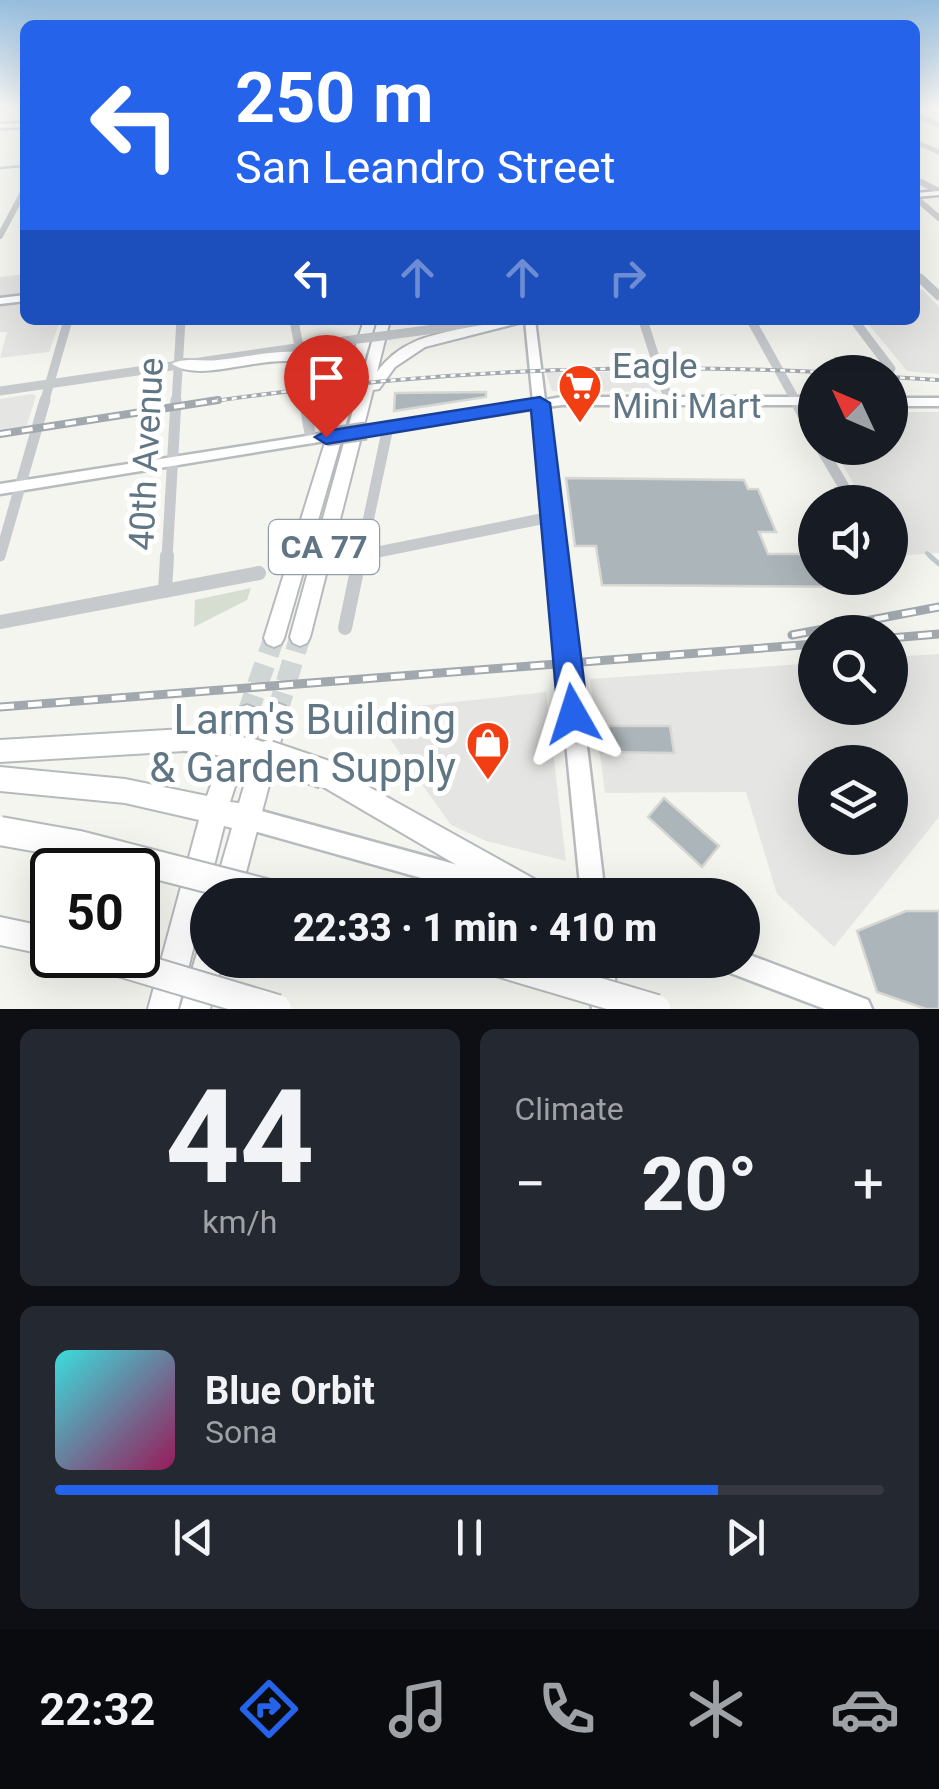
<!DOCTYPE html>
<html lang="en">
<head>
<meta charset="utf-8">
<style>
  :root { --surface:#171b24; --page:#242831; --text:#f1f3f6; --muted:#9ea1a6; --line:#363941; --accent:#2563eb }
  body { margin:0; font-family:Roboto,sans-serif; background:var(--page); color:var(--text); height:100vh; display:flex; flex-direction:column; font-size:38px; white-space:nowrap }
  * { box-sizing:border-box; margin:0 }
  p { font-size:32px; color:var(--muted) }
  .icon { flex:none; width:55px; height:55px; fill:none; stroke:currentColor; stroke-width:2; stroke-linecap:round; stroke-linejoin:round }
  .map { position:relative; height:1009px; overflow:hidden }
  .panel { display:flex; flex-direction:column; gap:20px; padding:20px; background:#0d0f14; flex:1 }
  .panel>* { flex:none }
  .banner { position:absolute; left:20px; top:20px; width:900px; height:305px; border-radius:15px; box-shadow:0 10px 40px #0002; background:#2563eb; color:#fff; overflow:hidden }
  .needle { width:65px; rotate:314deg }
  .controls { position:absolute; left:798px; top:355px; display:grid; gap:20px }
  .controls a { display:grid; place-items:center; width:110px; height:110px; border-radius:50%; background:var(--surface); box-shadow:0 10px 40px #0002; font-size:50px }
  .speed { position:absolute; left:30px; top:848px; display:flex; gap:20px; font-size:50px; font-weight:700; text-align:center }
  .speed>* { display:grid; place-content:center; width:130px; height:130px; border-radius:50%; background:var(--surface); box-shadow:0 10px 40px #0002; line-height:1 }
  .speed .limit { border:5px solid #111; border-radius:15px; background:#fff; color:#111 }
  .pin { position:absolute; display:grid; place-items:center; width:85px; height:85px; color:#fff; margin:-102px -42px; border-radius:50% 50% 50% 0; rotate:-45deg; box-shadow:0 0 10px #0007 }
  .pin .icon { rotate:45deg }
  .me { position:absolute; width:110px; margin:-55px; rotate:354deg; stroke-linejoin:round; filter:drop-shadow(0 0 8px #0008) }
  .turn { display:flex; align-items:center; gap:35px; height:210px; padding:0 50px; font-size:45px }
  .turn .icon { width:130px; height:130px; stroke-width:2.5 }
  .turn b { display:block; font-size:70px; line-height:85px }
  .lanes { display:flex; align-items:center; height:95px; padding:0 50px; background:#0003; justify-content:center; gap:50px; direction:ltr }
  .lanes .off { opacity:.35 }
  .big { font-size:75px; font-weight:800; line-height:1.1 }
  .panel .tile { flex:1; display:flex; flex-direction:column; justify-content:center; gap:15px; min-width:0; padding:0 35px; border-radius:15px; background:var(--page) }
  .panel .dial { align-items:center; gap:0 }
  .dial b { font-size:130px; line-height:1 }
  .song { display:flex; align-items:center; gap:30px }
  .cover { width:120px; height:120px; border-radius:15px; background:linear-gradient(135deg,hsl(180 70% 55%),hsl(330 70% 35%)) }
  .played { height:10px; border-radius:5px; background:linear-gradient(90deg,var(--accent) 80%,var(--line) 80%) }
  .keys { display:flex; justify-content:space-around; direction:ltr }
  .heat { display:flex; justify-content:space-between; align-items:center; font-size:55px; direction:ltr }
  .panel .tiles { flex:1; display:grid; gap:20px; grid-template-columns:1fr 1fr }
  .tile:last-child { grid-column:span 2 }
  .trip { position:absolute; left:190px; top:878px; width:570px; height:100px; border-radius:50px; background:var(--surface); box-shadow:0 10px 40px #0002; font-weight:800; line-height:100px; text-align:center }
  .dock { display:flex; height:160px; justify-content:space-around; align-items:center; background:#090b0e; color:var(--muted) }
  .dock .icon { width:70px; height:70px }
  .dock .on { color:var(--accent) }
  .dock b { font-size:45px; color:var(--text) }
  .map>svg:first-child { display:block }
</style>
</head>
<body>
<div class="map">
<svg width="939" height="1009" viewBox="0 0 939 1009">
  <rect width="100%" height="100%" fill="#f5f5f0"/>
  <g fill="#e5e6e4" fill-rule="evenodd">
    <polygon points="25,274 25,320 70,320 60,321 49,352 0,358 7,332 0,332 0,277"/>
    <polygon points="915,290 923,290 939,307 939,374 907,371 865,320 915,320"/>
    <polygon points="653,371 657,392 552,391 546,373"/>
    <polygon points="32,394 36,396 26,428 0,432 0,399"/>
    <polygon points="890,412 939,412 939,553 894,556 890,548 890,502 864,502 833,448 890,448"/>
    <path d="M939,654V817L834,947L777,894L746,792L605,793L590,679L815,663V708H890V657ZM815,762H890V838H815Z"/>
    <polygon points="546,692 566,861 486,841 451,825 380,725 380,710"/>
  </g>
  <polygon fill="#d6ddd1" points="251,588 247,600 194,627 195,600"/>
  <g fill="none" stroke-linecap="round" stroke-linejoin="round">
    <polyline stroke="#bccace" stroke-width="2.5" points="0,168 25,166"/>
    <polyline stroke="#bccace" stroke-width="4" points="927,553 933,559"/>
    <polyline stroke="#bccace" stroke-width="5" points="930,556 939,564"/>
  </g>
  <g fill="#acb5b9" stroke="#d6d6d3" stroke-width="2.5">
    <polygon points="486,392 486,397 394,411 395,393"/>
    <polygon points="566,478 744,480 748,489 758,489 776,532 759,532 768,554 815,554 815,578 873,578 878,587 602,585 596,546 575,546"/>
    <polygon points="596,726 670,726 674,753 600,752"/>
    <polygon points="664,798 719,846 702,867 648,817"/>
    <polygon points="906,911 939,911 939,1009 926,1009 877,992 857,931"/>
  </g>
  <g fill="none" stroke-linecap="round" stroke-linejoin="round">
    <g stroke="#d0d5d5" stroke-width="21" stroke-dasharray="21 11" stroke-linecap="butt">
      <polyline points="277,713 300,637"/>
      <polyline points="247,715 274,638"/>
    </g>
    <defs>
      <g id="major">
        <polygon points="25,123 25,127 0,128 0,124"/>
        <polygon points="939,191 939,195 915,197 915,193"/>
        <polygon points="25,295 25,301 0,304 0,298"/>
        <polygon points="525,320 535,320 545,400 562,397 815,397 815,405 562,405 546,407 605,895 581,895 533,409 366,435 359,431 366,427 533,402"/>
        <rect x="890" y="398" width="49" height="8"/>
        <polygon points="326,433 333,437 331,440 0,494 0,484"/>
        <polygon points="247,807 524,883 532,887 536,895 482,895 247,829 239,826 236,818 239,810"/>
        <polygon points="742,952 868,1000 872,1009 825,1009 720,969 716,960 742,960"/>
        <polygon points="587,960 613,960 618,1009 592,1009"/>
      </g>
      <g id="highway">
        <path d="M364,320H376L284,638L281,644L274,647L267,644L264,638L337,404L334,401L333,374C283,339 210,388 172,364C183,357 204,362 218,360C259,356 316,338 347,373Z"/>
        <path d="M378,320H390L377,372C386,359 400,348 414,342C438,331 505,320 531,320L425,347L395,367L379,389L373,390L310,637L307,643L300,646L293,643L290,637Z"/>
        <polygon points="277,703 285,706 288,713 240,895 216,895 214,890 232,828 224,826 178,1009 148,1009 199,820 125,803 0,791 0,767 125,779 207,796 236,715 239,708 247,705 255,708 258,715 230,802 239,803 266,713 269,706"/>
        <polygon points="184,729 192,732 196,740 192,748 184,751 0,762 0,740"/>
        <polygon points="324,762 545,885 549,895 508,895 315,782 312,774 315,766"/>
        <polygon points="0,917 52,928 52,955 56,955 52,956 0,945"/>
        <polygon points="208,946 208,960 223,960 210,1009 180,1009 198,950"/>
      </g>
    </defs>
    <use href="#major" stroke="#b7bbbe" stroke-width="5"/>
    <use href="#highway" stroke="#b6babd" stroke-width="4"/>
    <g stroke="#c7cacd" stroke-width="5">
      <polyline points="0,111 5,108"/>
      <polyline points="915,115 939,125"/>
      <polyline points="915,142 939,152"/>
      <polyline points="915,179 926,185"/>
    </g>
    <g stroke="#c7cacd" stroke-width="6">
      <polyline points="921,182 939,191"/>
      <polyline points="917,199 939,218"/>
      <polyline points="0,236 25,189"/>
      <polyline points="915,273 923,280"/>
    </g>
    <g stroke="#c7cacd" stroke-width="9">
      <polyline points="920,278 939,296"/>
      <polyline points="294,320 299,347"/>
      <polyline points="643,320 669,401"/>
      <polyline points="751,320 797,403"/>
      <polyline points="854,320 891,369"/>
      <polyline points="390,335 500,320"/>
      <polyline points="298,369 304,403"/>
      <polyline points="0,391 358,339"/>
      <polyline points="44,403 68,320"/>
      <polyline points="176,403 181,320"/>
    </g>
    <g stroke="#c7cacd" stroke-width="11">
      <polyline points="304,400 311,439"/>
      <polyline points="795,400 815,436"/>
      <polyline points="821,448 844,487"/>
      <polyline points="0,556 45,400"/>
      <polyline points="358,556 551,517"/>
      <polyline points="167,559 176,400"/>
      <polyline points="360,559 388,427"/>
    </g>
    <g stroke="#c7cacd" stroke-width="14">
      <polyline points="165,591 167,556"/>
      <polyline points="0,622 259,573"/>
      <polyline points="345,628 360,556"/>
    </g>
    <use href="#major" fill="#fff" fill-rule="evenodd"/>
    <use href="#highway" fill="#fff" fill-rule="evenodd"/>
    <defs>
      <g id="rail-far2">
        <polyline points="890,377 939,380"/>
        <path d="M202,403C408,372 611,362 819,372"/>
      </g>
      <polyline id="rail-far1" points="0,434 218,400"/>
      <g id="rail">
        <polyline points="792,635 939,607"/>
        <polyline points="890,638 939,634"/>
        <polyline points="0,707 815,644"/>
      </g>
    </defs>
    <use href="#rail-far2" stroke="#a2a9ae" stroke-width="4"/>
    <use href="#rail-far1" stroke="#a2a9ae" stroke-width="8"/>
    <use href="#rail" stroke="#a2a9ae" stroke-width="9"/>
    <use href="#rail-far2" stroke="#fff" stroke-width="2.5" stroke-dasharray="5" stroke-linecap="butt"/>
    <use href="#rail-far1" stroke="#fff" stroke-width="4" stroke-dasharray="11" stroke-linecap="butt"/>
    <use href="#rail" stroke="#fff" stroke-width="5" stroke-dasharray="14" stroke-linecap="butt"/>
    <defs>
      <polyline id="major-bridge" points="326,437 366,431"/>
      <polyline id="highway-bridge-far1" points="184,740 251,749 275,757"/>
      <g id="highway-bridge">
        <polyline points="268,755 324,774"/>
        <polyline points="0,831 79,845 273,895"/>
        <polyline points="96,955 277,1009"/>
        <polyline points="491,960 656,1009"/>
      </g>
    </defs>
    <use href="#major-bridge" stroke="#b7bbbe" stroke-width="19" stroke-linecap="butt"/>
    <use href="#highway-bridge-far1" stroke="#b6babd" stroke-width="26" stroke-linecap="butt"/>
    <use href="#highway-bridge" stroke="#b6babd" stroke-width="32" stroke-linecap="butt"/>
    <polyline stroke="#c7cacd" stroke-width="9" points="358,339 390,335"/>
    <use href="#major-bridge" stroke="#fff" stroke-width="14"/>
    <use href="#highway-bridge-far1" stroke="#fff" stroke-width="21"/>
    <use href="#highway-bridge" stroke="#fff" stroke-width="28"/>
  </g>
  <linearGradient id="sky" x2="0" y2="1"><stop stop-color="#96bdde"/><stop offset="0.43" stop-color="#fafaf8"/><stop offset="1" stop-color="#fafaf8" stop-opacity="0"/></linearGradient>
  <rect width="939" height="249" fill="url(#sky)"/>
  <polygon fill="#2563eb" stroke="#184099" stroke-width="2.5" points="540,397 550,403 588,714 584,724 573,728 563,724 558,714 531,410 326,444 315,437 326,431"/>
  <defs>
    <symbol id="supermarket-pin" viewBox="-11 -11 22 30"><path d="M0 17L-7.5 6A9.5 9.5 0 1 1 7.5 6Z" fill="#f23e13" stroke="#fff"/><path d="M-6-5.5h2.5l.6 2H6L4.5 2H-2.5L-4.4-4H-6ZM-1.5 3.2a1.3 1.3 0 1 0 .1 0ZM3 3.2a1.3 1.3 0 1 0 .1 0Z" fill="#fff"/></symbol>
    <symbol id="shop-pin" viewBox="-11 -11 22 30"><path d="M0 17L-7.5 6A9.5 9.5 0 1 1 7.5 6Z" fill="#f23e13" stroke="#fff"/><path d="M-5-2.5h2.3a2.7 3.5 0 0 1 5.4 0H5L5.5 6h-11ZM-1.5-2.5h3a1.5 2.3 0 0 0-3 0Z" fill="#fff"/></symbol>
  </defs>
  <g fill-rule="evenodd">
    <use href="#supermarket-pin" x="555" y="361" width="50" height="68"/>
    <use href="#shop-pin" x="463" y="718" width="50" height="68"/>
  </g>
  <g text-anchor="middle" stroke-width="10" stroke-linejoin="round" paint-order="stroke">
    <rect fill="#fff" stroke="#909fa9" stroke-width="2.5" x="269" y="520" width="110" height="54" rx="8"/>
    <g font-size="32" font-weight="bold" fill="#617684">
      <text x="324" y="558">CA 77</text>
    </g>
    <g font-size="35" fill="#617684" stroke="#fff" text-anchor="start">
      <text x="612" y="378">Eagle<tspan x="612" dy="40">Mini Mart</tspan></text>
    </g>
    <g font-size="35" fill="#617684" stroke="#fff">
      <text transform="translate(146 454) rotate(-87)" y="12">40th Avenue</text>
    </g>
    <g font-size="42" fill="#617684" stroke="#fff" text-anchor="end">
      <text x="456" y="734">Larm's Building<tspan x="456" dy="48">&amp; Garden Supply</tspan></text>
    </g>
  </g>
</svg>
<div class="controls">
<a><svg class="needle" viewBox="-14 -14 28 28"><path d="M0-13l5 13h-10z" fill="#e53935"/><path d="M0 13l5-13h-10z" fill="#9ea1a6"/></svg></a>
<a><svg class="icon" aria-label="sound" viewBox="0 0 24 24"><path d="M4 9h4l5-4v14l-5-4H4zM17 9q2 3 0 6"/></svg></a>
<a><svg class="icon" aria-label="search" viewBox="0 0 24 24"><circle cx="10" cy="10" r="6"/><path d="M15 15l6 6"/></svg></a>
<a><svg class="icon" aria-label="layers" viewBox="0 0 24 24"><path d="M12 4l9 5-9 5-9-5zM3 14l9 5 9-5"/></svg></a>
</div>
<div class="speed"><div class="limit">50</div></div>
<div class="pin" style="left:326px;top:437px;background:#d93025"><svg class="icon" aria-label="arrive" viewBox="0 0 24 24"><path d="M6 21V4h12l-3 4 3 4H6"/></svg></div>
<svg class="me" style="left:573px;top:714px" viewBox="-20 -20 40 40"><path d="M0-17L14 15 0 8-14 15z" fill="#2563eb" stroke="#fff" stroke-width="4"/></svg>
<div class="trip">22:33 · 1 min · 410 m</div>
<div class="banner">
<div class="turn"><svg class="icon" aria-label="left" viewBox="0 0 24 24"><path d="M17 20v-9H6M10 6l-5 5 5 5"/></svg><div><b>250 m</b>San Leandro Street</div></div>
<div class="lanes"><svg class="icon" aria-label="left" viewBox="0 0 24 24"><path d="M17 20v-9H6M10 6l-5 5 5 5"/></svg><svg class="icon off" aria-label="ahead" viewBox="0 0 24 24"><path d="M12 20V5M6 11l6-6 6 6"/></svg><svg class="icon off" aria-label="ahead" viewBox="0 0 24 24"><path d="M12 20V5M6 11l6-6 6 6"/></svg><svg class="icon off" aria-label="right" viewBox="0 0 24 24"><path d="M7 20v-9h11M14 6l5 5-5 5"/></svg></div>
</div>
</div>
<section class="panel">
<div class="tiles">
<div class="tile dial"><b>44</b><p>km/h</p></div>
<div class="tile"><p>Climate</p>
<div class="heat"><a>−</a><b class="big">20°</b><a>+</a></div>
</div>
<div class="tile">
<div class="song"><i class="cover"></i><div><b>Blue Orbit</b><p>Sona</p></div></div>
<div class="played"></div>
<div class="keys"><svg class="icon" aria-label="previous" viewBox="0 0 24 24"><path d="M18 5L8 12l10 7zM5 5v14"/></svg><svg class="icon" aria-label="pause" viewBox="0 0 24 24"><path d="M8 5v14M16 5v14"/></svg><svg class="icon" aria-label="next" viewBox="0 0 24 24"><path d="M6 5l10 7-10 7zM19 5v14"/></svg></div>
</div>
</div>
</section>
<nav class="dock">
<b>22:32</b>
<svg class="icon on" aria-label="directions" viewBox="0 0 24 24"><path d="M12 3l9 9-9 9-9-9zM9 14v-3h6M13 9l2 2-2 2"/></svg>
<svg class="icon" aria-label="music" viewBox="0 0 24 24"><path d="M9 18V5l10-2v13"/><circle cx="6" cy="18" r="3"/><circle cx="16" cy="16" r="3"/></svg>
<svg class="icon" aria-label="phone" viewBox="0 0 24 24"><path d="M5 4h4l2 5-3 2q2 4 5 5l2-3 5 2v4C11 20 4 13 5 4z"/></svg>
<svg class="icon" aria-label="climate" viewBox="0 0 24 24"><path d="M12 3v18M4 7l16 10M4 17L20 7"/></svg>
<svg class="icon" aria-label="car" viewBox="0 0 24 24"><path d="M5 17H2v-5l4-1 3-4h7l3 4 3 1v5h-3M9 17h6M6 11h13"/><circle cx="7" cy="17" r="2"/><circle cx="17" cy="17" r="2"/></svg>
</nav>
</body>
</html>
